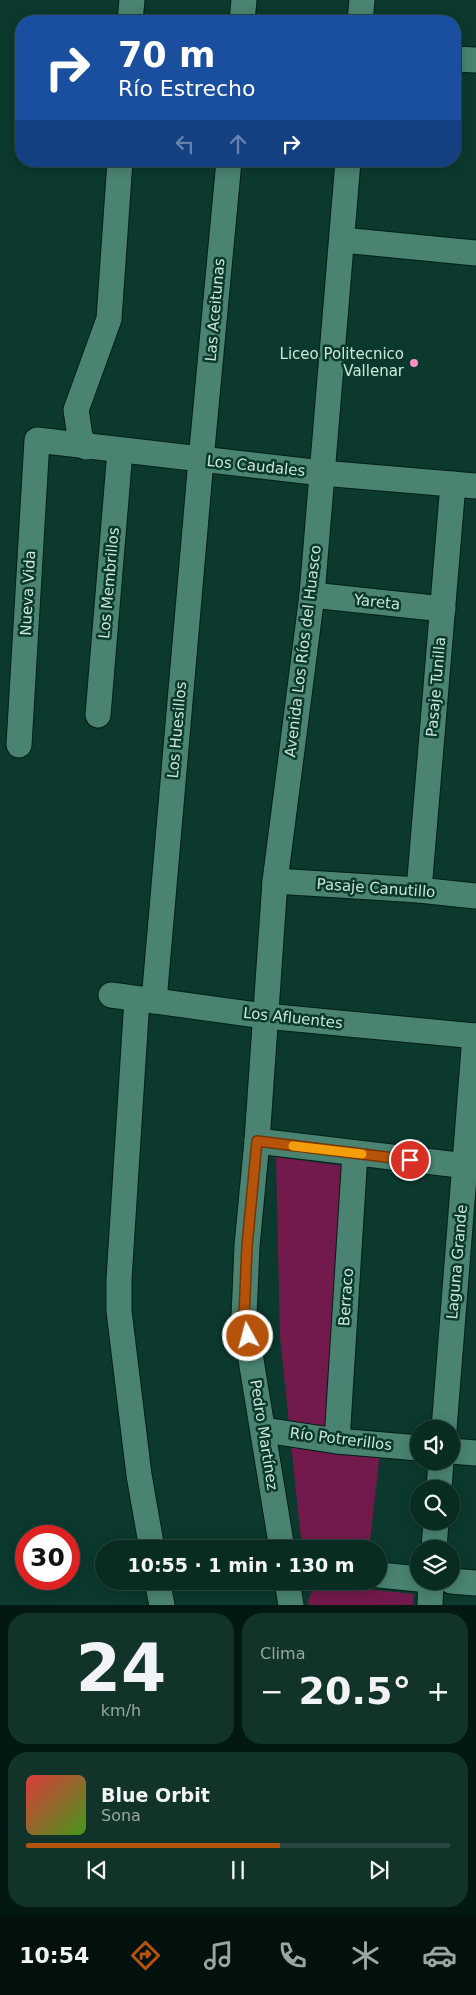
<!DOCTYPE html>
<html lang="es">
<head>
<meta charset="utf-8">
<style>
  :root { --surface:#082b22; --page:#11332a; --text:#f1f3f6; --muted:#98a7a5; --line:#294740; --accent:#b45309 }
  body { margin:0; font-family:"DejaVu Sans",sans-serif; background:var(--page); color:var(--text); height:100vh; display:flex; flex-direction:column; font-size:19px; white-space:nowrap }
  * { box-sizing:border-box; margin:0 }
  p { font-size:16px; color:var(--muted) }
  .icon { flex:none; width:28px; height:28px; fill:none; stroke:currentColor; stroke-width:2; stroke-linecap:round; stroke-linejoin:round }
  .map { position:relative; height:1605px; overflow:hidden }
  .drawer { display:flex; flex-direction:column; gap:8px; padding:8px; background:#041813; flex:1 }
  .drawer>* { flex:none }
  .hud { position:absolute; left:15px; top:15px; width:446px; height:152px; border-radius:20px; box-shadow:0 2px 12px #0003,0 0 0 1px var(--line); background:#1a4fa0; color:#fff; overflow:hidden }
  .tools { position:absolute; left:410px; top:1420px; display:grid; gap:10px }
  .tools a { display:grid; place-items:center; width:50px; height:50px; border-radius:50%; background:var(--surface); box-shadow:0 2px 12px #0003,0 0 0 1px var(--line); font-size:25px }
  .speed { position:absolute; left:15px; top:1525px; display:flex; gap:10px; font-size:25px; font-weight:700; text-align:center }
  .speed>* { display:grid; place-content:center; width:65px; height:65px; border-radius:50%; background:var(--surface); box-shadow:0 2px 12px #0003,0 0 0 1px var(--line); line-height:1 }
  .speed .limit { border:8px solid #d22; background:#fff; color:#111 }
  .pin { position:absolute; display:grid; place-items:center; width:42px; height:42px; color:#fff; margin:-21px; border:2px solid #fff; border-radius:50%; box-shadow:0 1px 5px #0007 }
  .me { position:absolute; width:55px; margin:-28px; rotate:353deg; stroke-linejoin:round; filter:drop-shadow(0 0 4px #0008) }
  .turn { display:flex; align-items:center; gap:18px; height:105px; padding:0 20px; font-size:22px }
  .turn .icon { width:65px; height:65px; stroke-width:2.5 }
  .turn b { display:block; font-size:35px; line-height:42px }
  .lanes { display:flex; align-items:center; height:48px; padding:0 20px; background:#0003; justify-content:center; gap:25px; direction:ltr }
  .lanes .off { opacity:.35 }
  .big { font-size:38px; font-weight:700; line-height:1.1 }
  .drawer .tile { flex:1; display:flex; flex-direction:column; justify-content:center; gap:8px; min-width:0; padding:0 18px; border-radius:20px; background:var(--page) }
  .drawer .dial { align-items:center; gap:0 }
  .dial b { font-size:65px; line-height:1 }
  .song { display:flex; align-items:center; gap:15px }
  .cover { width:60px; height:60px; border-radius:8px; background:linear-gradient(135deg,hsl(0 70% 55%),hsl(100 70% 35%)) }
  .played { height:5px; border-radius:2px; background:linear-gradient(90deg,var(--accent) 60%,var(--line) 60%) }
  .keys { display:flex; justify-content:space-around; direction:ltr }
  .heat { display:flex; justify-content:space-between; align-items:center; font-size:28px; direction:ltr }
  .drawer .tiles { flex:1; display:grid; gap:8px; grid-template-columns:1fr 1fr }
  .tile:last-child { grid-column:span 2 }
  .trip { position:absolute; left:95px; top:1540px; width:292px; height:50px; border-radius:25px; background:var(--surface); box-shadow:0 2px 12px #0003,0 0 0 1px var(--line); font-weight:700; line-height:50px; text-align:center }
  .tab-bar { display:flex; height:80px; justify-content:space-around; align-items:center; background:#03110e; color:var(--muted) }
  .tab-bar .icon { width:35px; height:35px }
  .tab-bar .active { color:var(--accent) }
  .tab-bar b { font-size:22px; color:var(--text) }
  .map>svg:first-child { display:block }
</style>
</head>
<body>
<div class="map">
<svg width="476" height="1605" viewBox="0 0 476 1605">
  <rect width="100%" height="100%" fill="#0b392d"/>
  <g fill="#721a4b">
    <polygon points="126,161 223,161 222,169"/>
    <polygon points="276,1157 344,1166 327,1446 380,1453 369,1549 302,1549 280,1337"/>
    <polygon points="316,1584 414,1594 413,1605 309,1605 308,1600"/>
  </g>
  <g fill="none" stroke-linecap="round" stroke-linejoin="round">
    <defs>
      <g id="minor">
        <polyline points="130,21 132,0"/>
        <polyline points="242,21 244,0"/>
        <polyline points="360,21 362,0"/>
        <polyline points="455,59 476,60"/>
        <polyline points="342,240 476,253"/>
        <polyline points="86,447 80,436 76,410 109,319 120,161"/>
        <polyline points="312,595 443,609"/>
        <polyline points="98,715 120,451"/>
        <polyline points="19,745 37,440 322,473 476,486"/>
        <polyline points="275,881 419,890 476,896"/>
        <polyline points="419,890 453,484"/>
        <polyline points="111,995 265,1016 476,1036"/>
        <polyline points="137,999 119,1279 119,1311 139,1475 152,1549"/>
        <polyline points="154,1001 201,460 229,161"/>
        <polyline points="257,1141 476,1167"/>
        <polyline points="444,1429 475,1036"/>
        <polyline points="264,1430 337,1441 419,1448"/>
        <polyline points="337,1441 355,1153"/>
        <polyline points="451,1451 476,1453"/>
        <polyline points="439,1489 441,1461"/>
        <polyline points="282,1549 244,1317 247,1246 257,1141 275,881 312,595 348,161"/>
        <polyline points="434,1549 436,1521"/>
        <polyline points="379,1575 419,1579"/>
        <polyline points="157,1581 162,1605"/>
        <polyline points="287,1581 291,1605"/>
        <polyline points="451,1581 476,1583"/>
        <polyline points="430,1605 431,1581"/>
      </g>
    </defs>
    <use href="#minor" stroke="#011e16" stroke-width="27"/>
    <use href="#minor" stroke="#4a8371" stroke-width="25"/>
  </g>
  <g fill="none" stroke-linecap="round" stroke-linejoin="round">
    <defs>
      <polyline id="route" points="248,1336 244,1317 247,1246 257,1141 410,1160"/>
    </defs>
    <use href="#route" stroke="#753606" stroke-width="12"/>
    <use href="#route" stroke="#b45309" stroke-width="9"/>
    <polyline stroke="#f59e0b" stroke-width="9" points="293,1146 362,1154"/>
  </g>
  <circle fill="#fc8fc3" stroke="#0b392d" stroke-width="2" cx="414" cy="363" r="5"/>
  <g text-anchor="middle" stroke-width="5" stroke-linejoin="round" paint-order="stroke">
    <g font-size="15" fill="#cbe7dc" stroke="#0b392d">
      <text transform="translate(215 310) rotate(-85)" y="5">Las Aceitunas</text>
      <text transform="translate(256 466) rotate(6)" y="5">Los Caudales</text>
      <text transform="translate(109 583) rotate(-85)" y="5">Los Membrillos</text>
      <text transform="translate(28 593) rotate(-87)" y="5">Nueva Vida</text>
      <text transform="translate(377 602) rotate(6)" y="5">Yareta</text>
      <text transform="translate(303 651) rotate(-83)" y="5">Avenida Los Ríos del Huasco</text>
      <text transform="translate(436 687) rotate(-85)" y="5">Pasaje Tunilla</text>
      <text transform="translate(177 730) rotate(-85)" y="5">Los Huesillos</text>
      <text transform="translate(376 888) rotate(4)" y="5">Pasaje Canutillo</text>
      <text transform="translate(293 1018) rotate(6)" y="5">Los Afluentes</text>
      <text transform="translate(457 1262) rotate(-85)" y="5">Laguna Grande</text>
      <text transform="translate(346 1297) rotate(-86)" y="5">Berraco</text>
      <text transform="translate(264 1435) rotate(81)" y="5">Pedro Martínez</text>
      <text transform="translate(341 1439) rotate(7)" y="5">Río Potrerillos</text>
    </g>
    <g font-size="15" fill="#cbe7dc" stroke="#0b392d" text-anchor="end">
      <text x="404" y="359">Liceo Politecnico<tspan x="404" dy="17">Vallenar</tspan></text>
    </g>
  </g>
</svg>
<div class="tools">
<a><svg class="icon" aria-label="sound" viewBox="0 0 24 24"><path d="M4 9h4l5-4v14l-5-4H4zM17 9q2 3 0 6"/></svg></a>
<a><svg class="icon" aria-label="search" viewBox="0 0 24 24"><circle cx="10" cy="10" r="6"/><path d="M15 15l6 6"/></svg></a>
<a><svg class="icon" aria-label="layers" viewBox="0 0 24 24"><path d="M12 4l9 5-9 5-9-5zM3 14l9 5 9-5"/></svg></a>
</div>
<div class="speed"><div class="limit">30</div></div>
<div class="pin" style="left:410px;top:1160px;background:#d93025"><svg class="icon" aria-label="arrive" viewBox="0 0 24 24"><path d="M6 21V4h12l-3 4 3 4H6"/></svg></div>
<svg class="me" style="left:248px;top:1336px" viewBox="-20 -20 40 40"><circle r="17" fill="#b45309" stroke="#fff" stroke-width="3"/><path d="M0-11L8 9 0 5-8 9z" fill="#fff"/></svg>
<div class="trip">10:55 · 1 min · 130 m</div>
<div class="hud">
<div class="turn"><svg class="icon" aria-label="right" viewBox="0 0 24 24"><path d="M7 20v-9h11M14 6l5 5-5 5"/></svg><div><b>70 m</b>Río Estrecho</div></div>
<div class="lanes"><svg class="icon off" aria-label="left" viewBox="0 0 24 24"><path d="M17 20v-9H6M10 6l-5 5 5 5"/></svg><svg class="icon off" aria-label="ahead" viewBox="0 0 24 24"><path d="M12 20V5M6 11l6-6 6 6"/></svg><svg class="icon" aria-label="right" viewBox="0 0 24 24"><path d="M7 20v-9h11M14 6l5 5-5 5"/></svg></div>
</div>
</div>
<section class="drawer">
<div class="tiles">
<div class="tile dial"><b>24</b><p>km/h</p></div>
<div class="tile"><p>Clima</p>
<div class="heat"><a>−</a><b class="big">20.5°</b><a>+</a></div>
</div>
<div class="tile">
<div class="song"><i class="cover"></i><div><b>Blue Orbit</b><p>Sona</p></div></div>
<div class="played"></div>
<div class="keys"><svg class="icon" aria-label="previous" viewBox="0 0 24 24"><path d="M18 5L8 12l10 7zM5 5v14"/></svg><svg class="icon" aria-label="pause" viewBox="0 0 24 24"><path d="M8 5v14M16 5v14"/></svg><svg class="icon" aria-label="next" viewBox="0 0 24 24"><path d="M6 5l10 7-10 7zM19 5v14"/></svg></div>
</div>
</div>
</section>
<nav class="tab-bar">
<b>10:54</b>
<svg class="icon active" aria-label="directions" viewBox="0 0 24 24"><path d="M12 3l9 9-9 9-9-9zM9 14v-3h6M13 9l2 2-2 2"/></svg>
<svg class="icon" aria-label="music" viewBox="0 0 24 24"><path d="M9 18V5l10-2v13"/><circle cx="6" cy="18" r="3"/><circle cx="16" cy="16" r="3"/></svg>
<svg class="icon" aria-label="phone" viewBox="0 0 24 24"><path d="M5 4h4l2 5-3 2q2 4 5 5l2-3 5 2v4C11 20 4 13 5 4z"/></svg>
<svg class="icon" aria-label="climate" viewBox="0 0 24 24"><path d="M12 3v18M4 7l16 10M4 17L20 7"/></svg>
<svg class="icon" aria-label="car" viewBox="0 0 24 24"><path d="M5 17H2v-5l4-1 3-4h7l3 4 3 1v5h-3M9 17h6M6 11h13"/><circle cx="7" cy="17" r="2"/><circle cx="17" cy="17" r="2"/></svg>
</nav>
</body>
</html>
